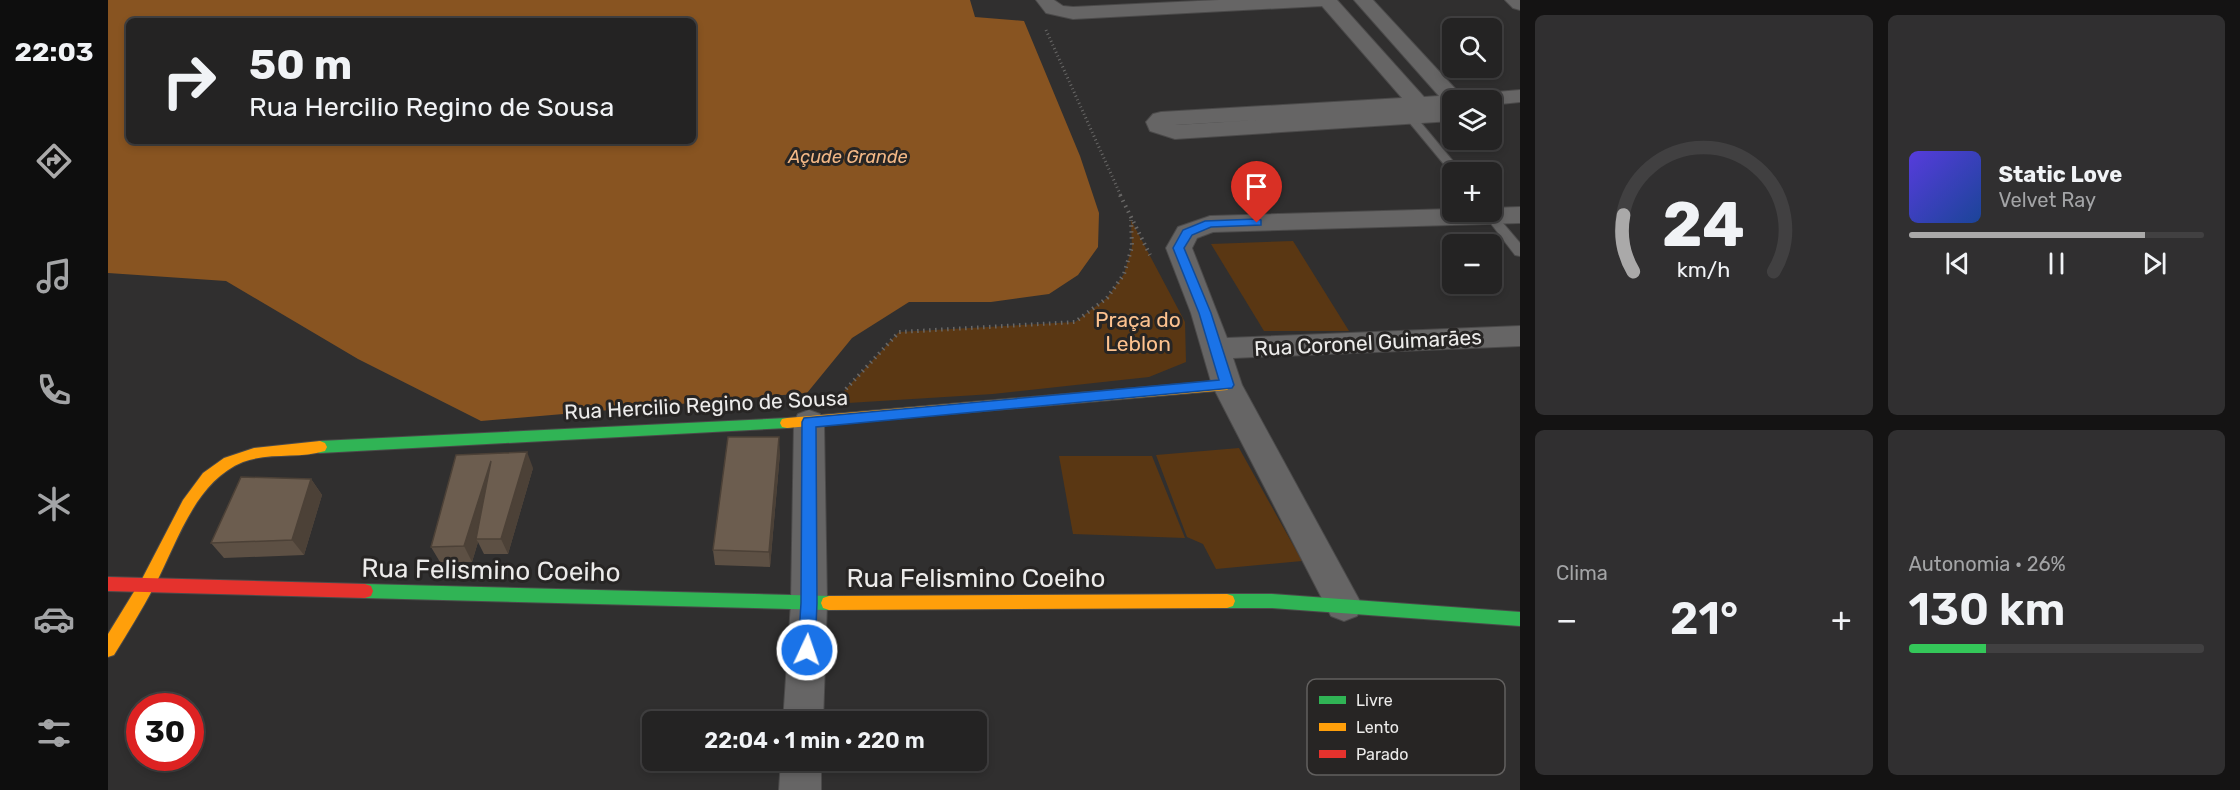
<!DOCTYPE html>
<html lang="pt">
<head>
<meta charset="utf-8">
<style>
  :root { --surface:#242323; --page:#302f30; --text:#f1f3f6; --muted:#a3a4a6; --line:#414041; --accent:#aaa9a9 }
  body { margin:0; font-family:Rubik,sans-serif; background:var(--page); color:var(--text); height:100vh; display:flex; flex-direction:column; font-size:22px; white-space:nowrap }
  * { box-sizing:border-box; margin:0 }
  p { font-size:20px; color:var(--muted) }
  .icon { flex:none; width:33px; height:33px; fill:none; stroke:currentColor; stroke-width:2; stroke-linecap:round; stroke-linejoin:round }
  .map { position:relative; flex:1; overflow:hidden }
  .sheet { display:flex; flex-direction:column; gap:15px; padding:15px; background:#141313; width:720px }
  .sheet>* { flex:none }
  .hud { position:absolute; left:18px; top:18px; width:570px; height:126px; border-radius:9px; box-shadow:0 3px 9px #0003,0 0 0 2px var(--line); background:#242323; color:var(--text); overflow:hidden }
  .buttons { position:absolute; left:1334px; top:18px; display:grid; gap:12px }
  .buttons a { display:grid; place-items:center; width:60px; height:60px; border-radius:9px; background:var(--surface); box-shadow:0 3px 9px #0003,0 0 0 2px var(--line); font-size:30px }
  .speed { position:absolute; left:18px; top:693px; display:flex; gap:12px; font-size:30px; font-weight:700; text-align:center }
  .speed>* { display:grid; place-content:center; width:78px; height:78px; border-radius:50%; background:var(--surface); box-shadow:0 3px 9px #0003,0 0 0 2px var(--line); line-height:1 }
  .speed .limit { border:9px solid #d22; background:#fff; color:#111 }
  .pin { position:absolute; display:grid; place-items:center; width:51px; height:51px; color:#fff; margin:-62px -26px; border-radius:50% 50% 50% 0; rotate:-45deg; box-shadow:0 0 6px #0007 }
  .pin .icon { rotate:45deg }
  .me { position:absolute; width:66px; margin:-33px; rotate:3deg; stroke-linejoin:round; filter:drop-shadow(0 0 4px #0008) }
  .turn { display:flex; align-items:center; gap:21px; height:126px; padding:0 24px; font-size:27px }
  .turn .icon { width:78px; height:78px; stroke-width:2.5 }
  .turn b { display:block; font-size:42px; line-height:51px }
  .big { font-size:45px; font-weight:600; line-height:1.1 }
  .sheet .tile { flex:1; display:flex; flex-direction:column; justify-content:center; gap:9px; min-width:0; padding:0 21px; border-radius:9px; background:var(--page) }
  .sheet .dial { align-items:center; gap:0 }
  .dial svg { height:156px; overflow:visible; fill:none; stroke:var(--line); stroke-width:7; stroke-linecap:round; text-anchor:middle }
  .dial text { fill:var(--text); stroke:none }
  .song { display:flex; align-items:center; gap:18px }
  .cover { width:72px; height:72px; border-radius:9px; background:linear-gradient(135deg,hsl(250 70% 55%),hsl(220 70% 35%)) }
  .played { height:6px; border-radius:3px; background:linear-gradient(90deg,var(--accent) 80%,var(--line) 80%) }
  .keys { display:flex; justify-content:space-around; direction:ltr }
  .heat { display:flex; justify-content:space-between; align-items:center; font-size:33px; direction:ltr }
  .charge { height:9px; border-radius:4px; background:linear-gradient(90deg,#34c759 26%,var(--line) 0) }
  .sheet .tiles { flex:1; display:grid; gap:15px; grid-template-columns:repeat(2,1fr) }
  .trip { position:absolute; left:534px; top:711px; width:345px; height:60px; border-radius:9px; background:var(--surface); box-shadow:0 3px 9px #0003,0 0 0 2px var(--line); font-weight:600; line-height:60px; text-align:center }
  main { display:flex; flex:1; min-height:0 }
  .menu { display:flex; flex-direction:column; width:108px; justify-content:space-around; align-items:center; background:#0e0e0e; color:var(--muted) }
  .menu .icon { width:42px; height:42px }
  .menu .selected { color:var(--accent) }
  .menu b { font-size:27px; color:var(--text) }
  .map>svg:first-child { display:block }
</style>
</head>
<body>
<main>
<nav class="menu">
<b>22:03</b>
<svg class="icon selected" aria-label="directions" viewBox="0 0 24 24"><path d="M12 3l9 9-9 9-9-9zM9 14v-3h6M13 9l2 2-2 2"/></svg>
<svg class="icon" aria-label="music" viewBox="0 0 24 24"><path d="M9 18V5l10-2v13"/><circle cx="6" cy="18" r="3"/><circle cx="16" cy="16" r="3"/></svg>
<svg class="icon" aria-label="phone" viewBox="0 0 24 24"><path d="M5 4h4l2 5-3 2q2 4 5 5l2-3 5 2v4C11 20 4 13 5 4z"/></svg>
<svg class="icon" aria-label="climate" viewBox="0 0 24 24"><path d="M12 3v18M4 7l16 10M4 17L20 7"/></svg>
<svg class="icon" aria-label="car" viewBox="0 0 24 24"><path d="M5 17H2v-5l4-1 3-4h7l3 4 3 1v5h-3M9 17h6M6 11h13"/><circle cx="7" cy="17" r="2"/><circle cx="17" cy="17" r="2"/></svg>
<svg class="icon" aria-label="filters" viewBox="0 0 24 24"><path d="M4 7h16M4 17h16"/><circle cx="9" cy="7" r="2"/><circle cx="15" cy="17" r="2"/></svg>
</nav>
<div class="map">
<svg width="1412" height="790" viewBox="0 0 1412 790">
  <rect width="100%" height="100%" fill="#302f2f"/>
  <g fill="#5a3713">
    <polygon points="1023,220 1077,322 1078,362 1041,377 885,394 724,404 791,332 967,322 999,298 1016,274 1024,247"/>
    <polygon points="1185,241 1241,331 1156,331 1103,244"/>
    <polygon points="1131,448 1194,561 1108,569 1095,544 1079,537 1048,455"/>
    <polygon points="951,456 1044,456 1077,538 965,534"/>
  </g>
  <path fill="#885421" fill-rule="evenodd" d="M0,0H862L867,17L916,21L972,156L991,213L990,247L970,275L941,294L883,302H801L744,338L699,393L373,421L250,359L118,281L0,273ZM21,21H585V141H21Z"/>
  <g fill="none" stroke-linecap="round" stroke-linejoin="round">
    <defs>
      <g id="lane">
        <polygon points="1295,105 1299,106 1354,172 1344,172 1344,174 1291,110 1291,106"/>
        <polygon points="1383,209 1412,243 1412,256 1407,255 1374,212 1383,212"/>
      </g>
      <g id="street">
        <path d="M928,0H946L955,6L965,7L1111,0H1229L1316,97L1331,96L1246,0H1265L1353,95L1412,90V102L1383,105V100H1344V121L1067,139L1042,131L1038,122L1045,114L1053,112L1294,98L1214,6L965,19L938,13ZM1178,118L1069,125H1067Z"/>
        <polygon points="1397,0 1412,0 1412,10 1405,8"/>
        <polygon points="1412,207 1412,223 1105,232 1089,238 1084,248 1119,338 1412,326 1412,346 1125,358 1134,385 1254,605 1249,616 1236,621 1223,616 1104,385 1083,313 1058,248 1070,227 1102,216 1344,209 1344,212 1383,212 1383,208"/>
        <polygon points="701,410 712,414 716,422 719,603 715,722 675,722 683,603 686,422 690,414"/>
        <polygon points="673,760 713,760 713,790 671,790"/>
      </g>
      <g id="fast">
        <polygon points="679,418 684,419 686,423 684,427 679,428 212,453 207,451 205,447 207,443 212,441"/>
        <polygon points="257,584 721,596 727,598 729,603 727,608 721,610 257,598 251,596 249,591 251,586"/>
        <polygon points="1119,594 1164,594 1412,612 1412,626 1164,608 1119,608 1113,606 1111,601 1113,596"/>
      </g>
      <g id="slow">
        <polygon points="1119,380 1126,385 1119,390 679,428 674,427 672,423 674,419 679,418"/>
        <path d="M212,441L217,443L219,447L217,451C191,459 162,452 135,462C86,482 69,544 46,587C34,610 20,632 6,655L0,657V634L35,577L75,500L95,473L116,458L146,448Z"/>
        <polygon points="1119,594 1125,596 1127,601 1125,606 1119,608 721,610 715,608 713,603 715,598 721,596"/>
      </g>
      <polygon id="jam" points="0,577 257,584 263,586 265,591 263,596 257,598 0,591"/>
    </defs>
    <use href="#lane" stroke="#4b4a4a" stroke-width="2"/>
    <use href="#street" stroke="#4b4a4a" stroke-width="2"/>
    <use href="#fast" stroke="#4b4a4a" stroke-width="2"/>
    <use href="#slow" stroke="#4b4a4a" stroke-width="2"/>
    <use href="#jam" stroke="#4b4a4a" stroke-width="2"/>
    <polyline stroke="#696867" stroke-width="3" stroke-dasharray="1 3" stroke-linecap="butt" points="938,30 1013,196"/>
    <g stroke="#696867" stroke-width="4" stroke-dasharray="1.5 4.5" stroke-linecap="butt">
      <polyline points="1012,195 1042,255"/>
      <polyline points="738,389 791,332 967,322 999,298 1016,274 1024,247 1023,220"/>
    </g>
    <use href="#lane" fill="#666565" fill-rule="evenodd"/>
    <use href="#street" fill="#666565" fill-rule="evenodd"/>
    <use href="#fast" fill="#30b455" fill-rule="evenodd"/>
    <use href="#slow" fill="#ff9f0a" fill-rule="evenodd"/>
    <use href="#jam" fill="#e5322d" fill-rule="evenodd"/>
  </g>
  <g fill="#5d5044">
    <polygon points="672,453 662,567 607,565 605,550"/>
    <polygon points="425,468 400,554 376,554 370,542 364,562 332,562 323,547"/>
    <polygon points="203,479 214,495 196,555 116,558 103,543"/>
  </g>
  <g fill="#4c4137">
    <polygon points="671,437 672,453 662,567 661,552"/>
    <polygon points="419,452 425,468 400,554 393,539"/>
    <polygon points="383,461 368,539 370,542 364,562 356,546"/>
    <polygon points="203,479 214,495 196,555 184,540"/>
  </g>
  <g fill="#6c5d4f" stroke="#4c4137" stroke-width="1.5">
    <polygon points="620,437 671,437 661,552 605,550"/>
    <polygon points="419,452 393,539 368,539 383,461 356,546 323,547 348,455"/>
    <polygon points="133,477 203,479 184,540 103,543"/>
  </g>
  <polygon fill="#1a73e8" stroke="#114b97" stroke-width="1.5" points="1149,219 1153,220 1153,225 1103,227 1084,235 1076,248 1103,313 1126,385 1124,388 708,427 709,603 707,650 705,656 699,658 693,656 690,650 693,603 694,422 696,418 1111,380 1091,313 1065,248 1075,230 1097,221"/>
  <g text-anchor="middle" stroke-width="6" stroke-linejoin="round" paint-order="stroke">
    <g font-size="18" font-style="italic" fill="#f3b886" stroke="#272524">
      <text x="740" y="163">Açude Grande</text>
    </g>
    <g font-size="21" fill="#fdc28f" stroke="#272524">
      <text x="1030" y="327">Praça do<tspan x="1030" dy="24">Leblon</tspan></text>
    </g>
    <g font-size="21" fill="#ecebea" stroke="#272524">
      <text transform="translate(1260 343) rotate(-3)" y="7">Rua Coronel Guimarāes</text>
      <text transform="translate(598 405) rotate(-3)" y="7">Rua Hercilio Regino de Sousa</text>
    </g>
    <g font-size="26" fill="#ecebea" stroke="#272524">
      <text transform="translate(383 570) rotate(1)" y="9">Rua Felismino Coeiho</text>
      <text x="868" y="587">Rua Felismino Coeiho</text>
    </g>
  </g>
  <rect x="1199" y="679" width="198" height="96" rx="9" fill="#272524" stroke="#62605f" stroke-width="1.5"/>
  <rect x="1211" y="696" width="27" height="8" fill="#30b455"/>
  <rect x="1211" y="723" width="27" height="8" fill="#ff9f0a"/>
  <rect x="1211" y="750" width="27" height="8" fill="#e5322d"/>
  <g font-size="16" fill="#ecebea">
    <text x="1248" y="706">Livre</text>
    <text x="1248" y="733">Lento</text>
    <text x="1248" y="760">Parado</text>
  </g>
</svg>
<div class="buttons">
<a><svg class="icon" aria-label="search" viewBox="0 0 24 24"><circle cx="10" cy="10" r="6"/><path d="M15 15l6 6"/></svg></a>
<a><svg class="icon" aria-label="layers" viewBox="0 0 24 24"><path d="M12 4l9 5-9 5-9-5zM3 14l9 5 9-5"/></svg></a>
<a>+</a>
<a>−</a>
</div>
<div class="speed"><div class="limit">30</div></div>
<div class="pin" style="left:1149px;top:223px;background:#d93025"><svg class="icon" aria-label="arrive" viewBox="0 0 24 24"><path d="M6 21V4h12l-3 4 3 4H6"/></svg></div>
<svg class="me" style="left:699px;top:650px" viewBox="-20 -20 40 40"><circle r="17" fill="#1a73e8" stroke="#fff" stroke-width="3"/><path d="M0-11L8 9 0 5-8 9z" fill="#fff"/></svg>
<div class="trip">22:04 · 1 min · 220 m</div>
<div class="hud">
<div class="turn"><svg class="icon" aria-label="right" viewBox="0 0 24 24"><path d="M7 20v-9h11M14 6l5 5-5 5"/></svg><div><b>50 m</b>Rua Hercilio Regino de Sousa</div></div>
</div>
</div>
<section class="sheet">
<div class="tiles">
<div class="tile dial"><svg viewBox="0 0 100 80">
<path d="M14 69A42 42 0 1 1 86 69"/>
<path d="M14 69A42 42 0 0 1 9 40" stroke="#aaa9a9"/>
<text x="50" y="56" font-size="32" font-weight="700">24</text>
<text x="50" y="72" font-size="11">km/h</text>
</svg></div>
<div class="tile">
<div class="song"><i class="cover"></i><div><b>Static Love</b><p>Velvet Ray</p></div></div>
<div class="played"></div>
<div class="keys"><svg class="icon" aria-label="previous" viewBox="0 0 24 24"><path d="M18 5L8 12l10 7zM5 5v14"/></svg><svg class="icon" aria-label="pause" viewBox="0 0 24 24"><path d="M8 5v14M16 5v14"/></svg><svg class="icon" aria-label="next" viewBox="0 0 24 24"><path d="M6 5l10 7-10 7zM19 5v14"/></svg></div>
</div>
<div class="tile"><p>Clima</p>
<div class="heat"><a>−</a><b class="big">21°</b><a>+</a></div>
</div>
<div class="tile"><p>Autonomia · 26%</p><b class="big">130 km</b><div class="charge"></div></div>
</div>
</section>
</main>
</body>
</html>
